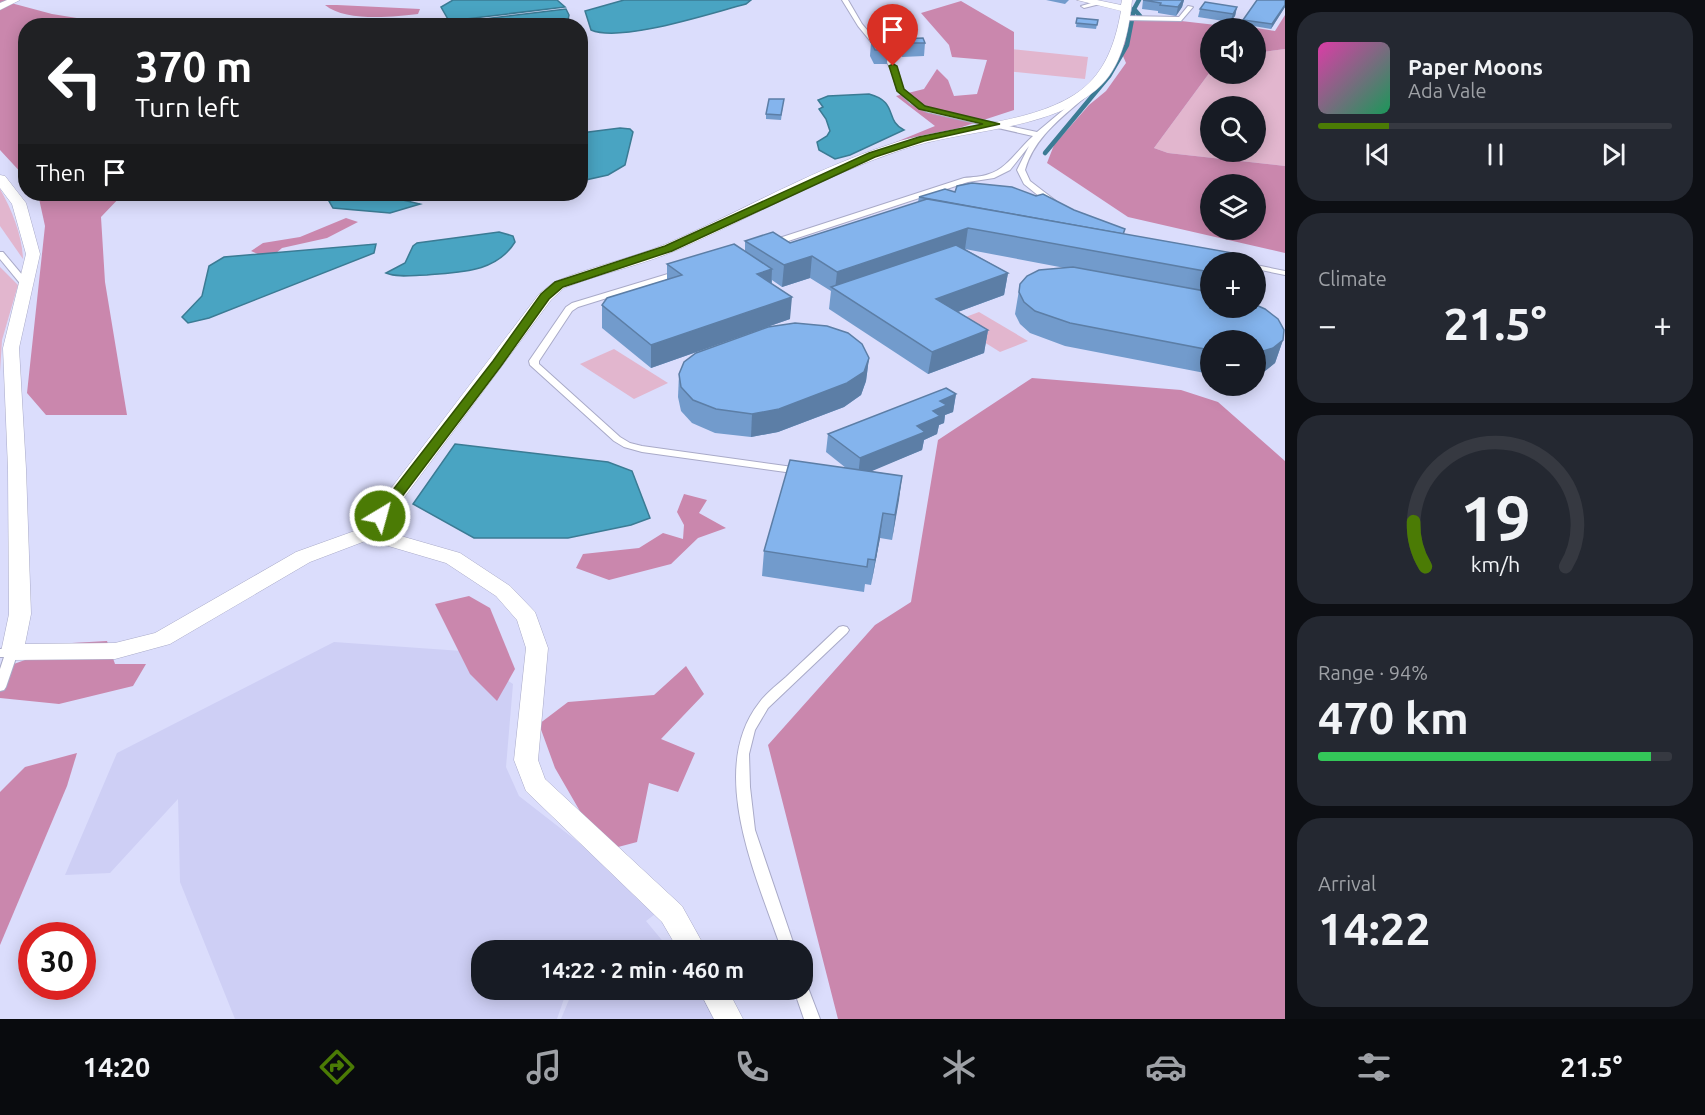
<!DOCTYPE html>
<html lang="en">
<head>
<meta charset="utf-8">
<style>
  :root { --surface:#171b24; --page:#242831; --text:#f1f3f6; --muted:#9ea1a6; --line:#363941; --accent:#4b7b05 }
  body { margin:0; font-family:Ubuntu,sans-serif; background:var(--page); color:var(--text); height:100vh; display:flex; flex-direction:column; font-size:22px; white-space:nowrap }
  * { box-sizing:border-box; margin:0 }
  p { font-size:20px; color:var(--muted) }
  .icon { flex:none; width:33px; height:33px; fill:none; stroke:currentColor; stroke-width:2; stroke-linecap:round; stroke-linejoin:round }
  .map { position:relative; flex:1; overflow:hidden }
  .sheet { display:flex; flex-direction:column; gap:12px; padding:12px; background:#0d0f14; width:420px }
  .sheet>* { flex:none }
  .hud { position:absolute; left:18px; top:18px; width:570px; height:183px; border-radius:24px; box-shadow:0 3px 15px #0003; background:#202124; color:#fff; overflow:hidden }
  .tools { position:absolute; left:1200px; top:18px; display:grid; gap:12px }
  .tools a { display:grid; place-items:center; width:66px; height:66px; border-radius:50%; background:var(--surface); box-shadow:0 3px 15px #0003; font-size:30px }
  .speed { position:absolute; left:18px; top:922px; display:flex; gap:12px; font-size:30px; font-weight:700; text-align:center }
  .speed>* { display:grid; place-content:center; width:78px; height:78px; border-radius:50%; background:var(--surface); box-shadow:0 3px 15px #0003; line-height:1 }
  .speed .limit { border:9px solid #d22; background:#fff; color:#111 }
  .pin { position:absolute; display:grid; place-items:center; width:51px; height:51px; color:#fff; margin:-62px -26px; border-radius:50% 50% 50% 0; rotate:-45deg; box-shadow:0 0 6px #0007 }
  .pin .icon { rotate:45deg }
  .me { position:absolute; width:66px; margin:-33px; rotate:37deg; stroke-linejoin:round; filter:drop-shadow(0 0 4px #0008) }
  .turn { display:flex; align-items:center; gap:21px; height:126px; padding:0 18px; font-size:27px }
  .turn .icon { width:78px; height:78px; stroke-width:2.5 }
  .turn b { display:block; font-size:42px; line-height:51px }
  .then { display:flex; align-items:center; height:57px; padding:0 18px; background:#0003; gap:12px; font-size:22px }
  .big { font-size:45px; font-weight:700; line-height:1.1 }
  .sheet .card { flex:1; display:flex; flex-direction:column; justify-content:center; gap:9px; min-width:0; padding:0 21px; border-radius:24px; background:var(--page) }
  .sheet .dial { align-items:center; gap:0 }
  .dial svg { height:156px; overflow:visible; fill:none; stroke:var(--line); stroke-width:7; stroke-linecap:round; text-anchor:middle }
  .dial text { fill:var(--text); stroke:none }
  .song { display:flex; align-items:center; gap:18px }
  .cover { width:72px; height:72px; border-radius:9px; background:linear-gradient(135deg,hsl(320 70% 55%),hsl(150 70% 35%)) }
  .played { height:6px; border-radius:3px; background:linear-gradient(90deg,var(--accent) 20%,var(--line) 20%) }
  .keys { display:flex; justify-content:space-around; direction:ltr }
  .heat { display:flex; justify-content:space-between; align-items:center; font-size:33px; direction:ltr }
  .charge { height:9px; border-radius:4px; background:linear-gradient(90deg,#34c759 94%,var(--line) 0) }
  .trip { position:absolute; left:471px; top:940px; width:342px; height:60px; border-radius:24px; background:var(--surface); box-shadow:0 3px 15px #0003; font-weight:700; line-height:60px; text-align:center }
  .dock { display:flex; height:96px; justify-content:space-around; align-items:center; background:#090b0e; color:var(--muted) }
  .dock .icon { width:42px; height:42px }
  .dock .current { color:var(--accent) }
  .dock b { font-size:27px; color:var(--text) }
  main { display:flex; flex:1; min-height:0 }
  .map>svg:first-child { display:block }
</style>
</head>
<body>
<main>
<div class="map">
<svg width="1285" height="1019" viewBox="0 0 1285 1019">
  <rect width="100%" height="100%" fill="#dbddfc"/>
  <g fill="#cecff5">
    <polygon points="334,642 462,651 513,684 506,767 519,796 663,908 646,921 671,951 482,951 482,990 567,990 557,1019 235,1019 180,882 178,799 110,873 65,875 117,753"/>
    <polygon points="573,990 698,990 713,1019 561,1019"/>
  </g>
  <g fill="#e2b6ce" fill-rule="evenodd">
    <polygon points="1002,48 1088,57 1085,79 996,70"/>
    <path d="M1285,49V166L1168,153L1154,148L1210,72L1256,74V53ZM1210,106H1256V152H1210Z"/>
    <path d="M0,189C12,210 22,235 23,259L0,226Z"/>
    <polygon points="0,267 18,285 2,340 0,372"/>
    <polygon points="979,312 1028,341 1000,352 952,322"/>
    <polygon points="614,349 668,383 634,399 580,364"/>
  </g>
  <g fill="#ca87ad" fill-rule="evenodd">
    <polygon points="0,0 17,0 11,3 52,14 120,25 26,26 25,177 0,150"/>
    <polygon points="961,1 1014,32 1014,110 959,128 891,144 935,126 896,96 924,89 937,69 948,80 954,96 977,94 987,60 952,57 949,45 921,13"/>
    <path d="M325,5H337L420,9L418,14C393,17 345,22 325,5Z"/>
    <path d="M1285,15V49L1256,53V28H1210V72L1154,148L1168,153L1285,166V253L1128,217L1047,163L1054,145L1089,105L1106,91L1126,63L1120,49L1134,20L1181,21L1216,25L1218,22L1275,31ZM1210,184H1256V230H1210Z"/>
    <polygon points="38,194 123,194 101,217 105,282 127,415 46,415 27,393 45,226"/>
    <polygon points="346,218 358,222 327,238 282,248 269,259 251,251 263,243 300,237"/>
    <polygon points="1032,378 1181,390 1218,402 1285,461 1285,1019 838,1019 768,745 875,625 911,602 938,440"/>
    <polygon points="684,494 707,500 699,513 726,528 698,538 671,564 609,580 576,568 583,554 639,548 663,533 683,539 684,525 677,512"/>
    <polygon points="469,596 490,608 515,669 497,701 470,674 435,604"/>
    <polygon points="107,641 115,664 146,664 133,686 59,704 0,698 0,669 72,643"/>
    <polygon points="686,666 704,694 661,739 695,753 678,792 649,783 637,842 603,851 555,768 539,724 568,702 654,695"/>
    <polygon points="77,753 67,786 0,945 0,792 25,767"/>
  </g>
  <g fill="#49a4c2" stroke="#3b7b94" stroke-width="1.5">
    <polygon points="453,0 557,0 565,7 449,21 441,7"/>
    <path d="M624,0H751L746,4C711,13 621,43 591,30L585,11Z"/>
    <polygon points="566,9 569,15 567,25 453,26 451,23"/>
    <path d="M869,94C899,102 884,120 904,130L850,155L835,159L819,150L817,142L827,136L830,131L826,119L819,109L823,107L818,100L828,96Z"/>
    <polygon points="620,128 630,129 633,132 625,165 608,175 581,181 581,133"/>
    <polygon points="346,194 420,194 403,200 420,204 390,213 333,208 329,201"/>
    <path d="M499,232L513,236L515,242C496,273 459,272 427,275C414,275 398,278 386,273L405,263L413,246L417,243Z"/>
    <polygon points="376,244 374,253 209,318 188,323 182,317 202,296 209,266 224,257"/>
    <polygon points="455,444 608,462 632,471 650,518 631,525 568,538 474,538 413,504"/>
  </g>
  <g fill="none" stroke-linecap="round" stroke-linejoin="round">
    <g stroke="#3b7b94" stroke-width="4.5">
      <polyline points="1139,0 1134,9 1140,16"/>
      <polyline points="1045,153 1109,76 1127,45 1134,9"/>
    </g>
    <defs>
      <g id="lane">
        <path d="M842,0H848L862,24L891,58L898,71L903,89L914,101L931,109L1037,132L1080,96H1084V98C1060,119 1034,138 1025,170L1030,181L1056,201V205H1050L1024,184L1017,170L1029,146L1010,170L994,178L968,182L776,245H770V241L964,178C972,177 982,177 989,174C1008,168 1018,149 1033,136L927,112L910,103L897,90L892,71L885,59L858,26Z"/>
        <polygon points="1098,1 1100,2 1100,4 1084,8 1081,6"/>
        <polygon points="1188,6 1193,7 1181,21 1125,20 1122,18 1125,16 1179,17"/>
        <polygon points="0,252 3,252 29,283 29,287 23,287 0,259"/>
        <polygon points="1256,265 1285,271 1285,275 1256,269"/>
        <polygon points="681,270 685,272 684,274 578,307 572,311 539,361 539,364 620,437 630,443 642,446 800,468 804,469 805,471 804,473 800,474 642,452 624,447 614,441 530,365 529,361 566,307 572,303"/>
        <path d="M843,626L847,627L849,630L847,633L768,708L755,730L749,754L750,787L755,830L796,951H782C758,880 706,771 759,703C766,693 777,685 786,677C803,661 821,644 839,627Z"/>
        <polygon points="12,648 16,649 18,652 6,687 4,690 0,691 0,669 4,657 0,657 0,649"/>
        <polygon points="802,983 807,985 820,1019 804,1019 794,990 802,990"/>
      </g>
      <g id="street">
        <polygon points="7,0 20,0 0,10 0,3"/>
        <path d="M1077,0H1097L1121,5L1122,0H1132C1129,30 1122,69 1096,90C1046,132 961,129 901,150C823,176 752,217 677,250C640,266 601,273 564,288L551,300L380,530L460,553L510,586L535,612L548,648L538,760L545,779L682,906L707,951H679L662,922L526,791L514,760L526,648L517,620L496,596L446,563L368,540L310,562L170,644L115,659L12,660L4,657L1,652L9,614L8,469L3,348L26,254L12,204L0,188V175L5,176L26,203L40,254L19,348L26,469L31,614L25,644L115,643L155,633L296,552L360,529L539,294L554,282C590,267 629,259 666,244C742,211 815,168 894,143C948,126 1027,125 1074,95C1104,76 1115,45 1121,11Z"/>
        <polygon points="699,990 728,990 743,1019 714,1019"/>
      </g>
    </defs>
    <use href="#lane" stroke="#a9aac8" stroke-width="2"/>
    <use href="#street" stroke="#a9aac8" stroke-width="1"/>
    <use href="#lane" fill="#fff" fill-rule="evenodd"/>
    <use href="#street" fill="#fff" fill-rule="evenodd"/>
  </g>
  <g fill="#729bcc">
    <polygon points="1046,0 1069,0 1065,4"/>
    <polygon points="1143,0 1184,0 1182,7 1176,16 1158,13 1158,11 1142,9"/>
    <polygon points="1285,0 1285,7 1271,29 1242,24 1243,20"/>
    <polygon points="1237,7 1235,16 1230,22 1198,17 1200,9"/>
    <polygon points="1077,18 1098,20 1096,29 1076,27"/>
    <polygon points="900,39 925,43 924,56 902,57 899,52"/>
    <polygon points="871,42 888,50 887,64 874,64 870,56"/>
    <polygon points="783,104 781,120 766,119 766,114"/>
    <polygon points="955,192 1074,210 1125,229 1124,234 1210,262 1210,308 1283,340 1275,363 1265,371 1256,374 1256,340 1210,340 1210,374 1065,346 1030,333 1020,324 1015,314 1020,284 1065,268 965,249 1008,273 1004,295 958,312 988,330 984,353 928,374 829,309 831,291 810,278 782,287 772,280 772,284 790,319 651,368 602,328 602,305 667,280 667,264 745,251 745,241 790,243 918,202 919,197"/>
    <polygon points="869,358 866,381 861,395 844,407 778,432 751,437 715,433 692,423 681,411 678,397 679,374"/>
    <polygon points="956,394 953,412 945,415 944,423 939,425 937,434 924,440 922,450 870,471 902,476 892,540 880,538 871,585 865,584 864,592 762,576 764,551 846,468 826,452 828,434"/>
  </g>
  <g fill="#5c7ea6">
    <polygon points="1183,0 1184,0 1182,7 1176,16 1178,7"/>
    <polygon points="1285,5 1285,7 1271,29 1272,24"/>
    <polygon points="1237,7 1235,16 1230,22 1233,14"/>
    <polygon points="968,228 965,249 835,290 837,272"/>
    <polygon points="812,256 810,278 782,287 784,265"/>
    <polygon points="772,269 771,291 757,274"/>
    <polygon points="1008,273 1004,295 933,321 936,299"/>
    <polygon points="792,297 790,319 651,368 651,345"/>
    <polygon points="988,330 984,353 928,374 932,352"/>
    <polygon points="1283,340 1275,363 1265,371 1256,374 1256,358 1257,353"/>
    <polygon points="869,358 866,381 861,395 844,407 778,432 751,437 752,414"/>
    <polygon points="956,394 953,412 945,415 944,423 939,425 937,434 924,440 922,450 858,477 860,458 917,426 933,411 940,401"/>
    <polygon points="902,476 899,500 892,540 895,515"/>
    <polygon points="883,513 880,538 871,585 875,560"/>
  </g>
  <g fill="#84b4ed" stroke="#5c7ea6" stroke-width="1.5">
    <polygon points="1143,0 1183,0 1178,7 1160,5 1161,3"/>
    <polygon points="1257,0 1285,0 1285,5 1272,24 1243,20"/>
    <polygon points="1205,2 1237,7 1233,14 1200,9"/>
    <polygon points="1077,18 1098,20 1097,25 1076,23"/>
    <polygon points="923,38 925,43 903,43 900,39"/>
    <polygon points="871,42 884,42 888,50 875,50"/>
    <polygon points="769,99 784,99 781,115 766,114"/>
    <polygon points="972,183 1012,187 1036,196 1043,194 1074,210 1125,229 1123,234 919,197 945,189 955,192 957,186"/>
    <polygon points="927,199 1244,255 1242,262 1210,262 1210,272 968,228 837,272 812,256 784,265 745,241 773,232 790,243"/>
    <polygon points="734,244 772,269 757,274 792,297 651,345 602,305 607,298 682,275 667,264"/>
    <polygon points="956,245 1008,273 936,299 988,330 932,352 831,287"/>
    <polygon points="1073,267 1210,292 1210,308 1256,308 1256,305 1265,309 1278,319 1284,330 1283,340 1273,348 1257,353 1256,353 1256,340 1210,340 1210,350 1070,323 1035,311 1024,302 1019,292 1020,284 1027,276 1039,270"/>
    <polygon points="795,323 827,326 848,333 862,344 869,358 864,372 847,383 779,409 752,414 716,409 693,400 681,387 679,374 684,362 696,353 768,327"/>
    <polygon points="946,388 956,394 940,401 947,405 933,411 940,416 917,426 925,432 860,458 828,434"/>
    <polygon points="790,460 902,476 895,515 883,513 875,560 868,559 867,567 764,551"/>
  </g>
  <polygon fill="#4b7b05" stroke="#315003" stroke-width="1.5" points="893,64 897,66 904,89 925,106 1000,124 924,141 875,157 672,251 563,287 549,299 501,366 385,519 375,519 373,516 375,513 493,361 541,294 555,282 665,246 869,153 919,137 983,124 919,109 897,91 889,66"/>
</svg>
<div class="tools">
<a><svg class="icon" aria-label="sound" viewBox="0 0 24 24"><path d="M4 9h4l5-4v14l-5-4H4zM17 9q2 3 0 6"/></svg></a>
<a><svg class="icon" aria-label="search" viewBox="0 0 24 24"><circle cx="10" cy="10" r="6"/><path d="M15 15l6 6"/></svg></a>
<a><svg class="icon" aria-label="layers" viewBox="0 0 24 24"><path d="M12 4l9 5-9 5-9-5zM3 14l9 5 9-5"/></svg></a>
<a>+</a>
<a>−</a>
</div>
<div class="speed"><div class="limit">30</div></div>
<div class="pin" style="left:893px;top:66px;background:#d93025"><svg class="icon" aria-label="arrive" viewBox="0 0 24 24"><path d="M6 21V4h12l-3 4 3 4H6"/></svg></div>
<svg class="me" style="left:380px;top:516px" viewBox="-20 -20 40 40"><circle r="17" fill="#4b7b05" stroke="#fff" stroke-width="3"/><path d="M0-11L8 9 0 5-8 9z" fill="#fff"/></svg>
<div class="trip">14:22 · 2 min · 460 m</div>
<div class="hud">
<div class="turn"><svg class="icon" aria-label="left" viewBox="0 0 24 24"><path d="M17 20v-9H6M10 6l-5 5 5 5"/></svg><div><b>370 m</b>Turn left</div></div>
<div class="then">Then<svg class="icon" aria-label="arrive" viewBox="0 0 24 24"><path d="M6 21V4h12l-3 4 3 4H6"/></svg></div>
</div>
</div>
<section class="sheet">
<div class="card">
<div class="song"><i class="cover"></i><div><b>Paper Moons</b><p>Ada Vale</p></div></div>
<div class="played"></div>
<div class="keys"><svg class="icon" aria-label="previous" viewBox="0 0 24 24"><path d="M18 5L8 12l10 7zM5 5v14"/></svg><svg class="icon" aria-label="pause" viewBox="0 0 24 24"><path d="M8 5v14M16 5v14"/></svg><svg class="icon" aria-label="next" viewBox="0 0 24 24"><path d="M6 5l10 7-10 7zM19 5v14"/></svg></div>
</div>
<div class="card"><p>Climate</p>
<div class="heat"><a>−</a><b class="big">21.5°</b><a>+</a></div>
</div>
<div class="card dial"><svg viewBox="0 0 100 80">
<path d="M14 69A42 42 0 1 1 86 69"/>
<path d="M14 69A42 42 0 0 1 8 46" stroke="#4b7b05"/>
<text x="50" y="56" font-size="32" font-weight="700">19</text>
<text x="50" y="72" font-size="11">km/h</text>
</svg></div>
<div class="card"><p>Range · 94%</p><b class="big">470 km</b><div class="charge"></div></div>
<div class="card"><p>Arrival</p><b class="big">14:22</b></div>
</section>
</main>
<nav class="dock">
<b>14:20</b>
<svg class="icon current" aria-label="directions" viewBox="0 0 24 24"><path d="M12 3l9 9-9 9-9-9zM9 14v-3h6M13 9l2 2-2 2"/></svg>
<svg class="icon" aria-label="music" viewBox="0 0 24 24"><path d="M9 18V5l10-2v13"/><circle cx="6" cy="18" r="3"/><circle cx="16" cy="16" r="3"/></svg>
<svg class="icon" aria-label="phone" viewBox="0 0 24 24"><path d="M5 4h4l2 5-3 2q2 4 5 5l2-3 5 2v4C11 20 4 13 5 4z"/></svg>
<svg class="icon" aria-label="climate" viewBox="0 0 24 24"><path d="M12 3v18M4 7l16 10M4 17L20 7"/></svg>
<svg class="icon" aria-label="car" viewBox="0 0 24 24"><path d="M5 17H2v-5l4-1 3-4h7l3 4 3 1v5h-3M9 17h6M6 11h13"/><circle cx="7" cy="17" r="2"/><circle cx="17" cy="17" r="2"/></svg>
<svg class="icon" aria-label="filters" viewBox="0 0 24 24"><path d="M4 7h16M4 17h16"/><circle cx="9" cy="7" r="2"/><circle cx="15" cy="17" r="2"/></svg>
<b>21.5°</b>
</nav>
</body>
</html>
